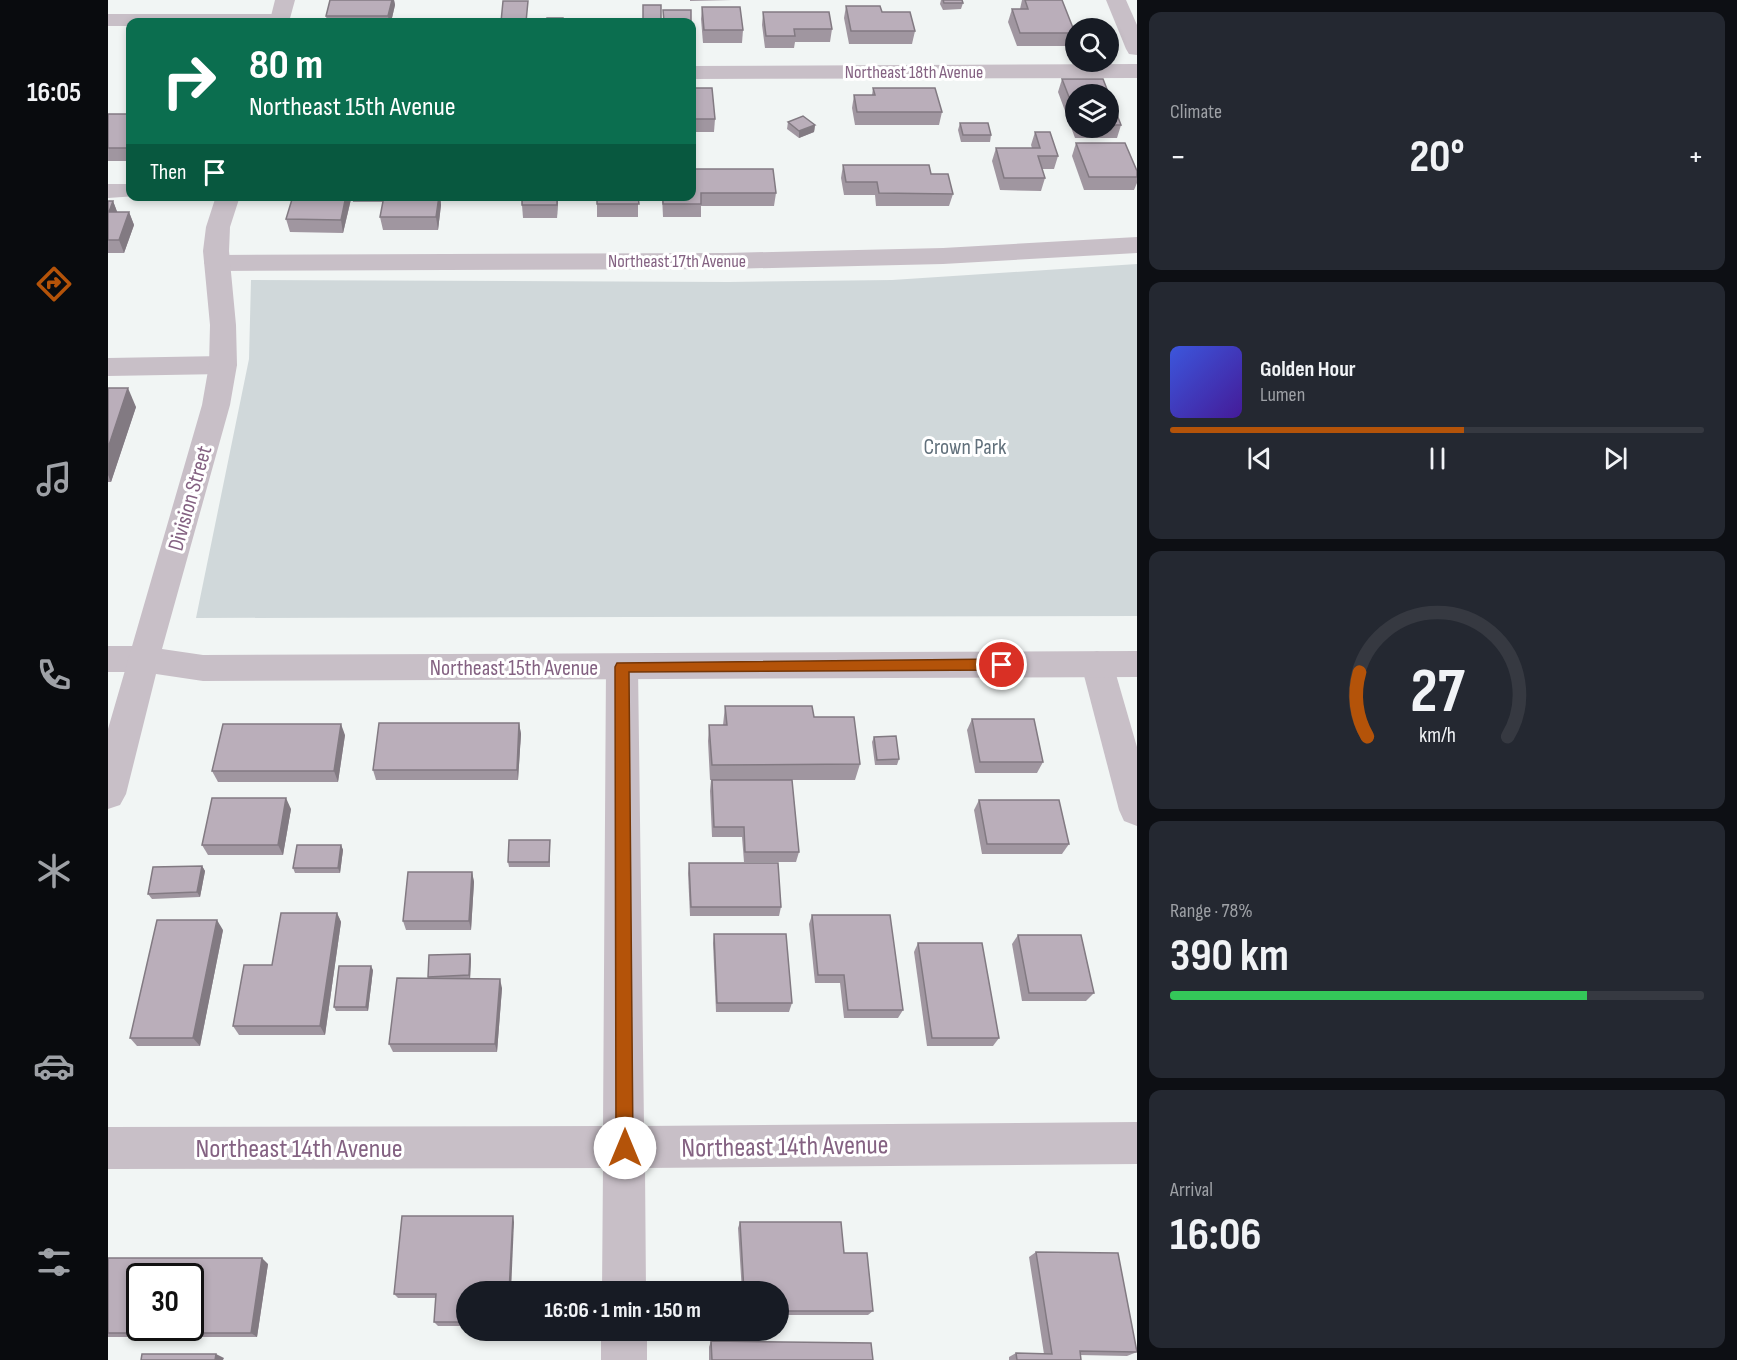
<!DOCTYPE html>
<html lang="en">
<head>
<meta charset="utf-8">
<style>
  :root { --surface:#171b24; --page:#242831; --text:#f1f3f6; --muted:#9ea1a6; --line:#363941; --accent:#b45309 }
  body { margin:0; font-family:"Sofia Sans Condensed",sans-serif; background:var(--page); color:var(--text); height:100vh; display:flex; flex-direction:column; font-size:22px; white-space:nowrap }
  * { box-sizing:border-box; margin:0 }
  p { font-size:20px; color:var(--muted) }
  .icon { flex:none; width:33px; height:33px; fill:none; stroke:currentColor; stroke-width:2; stroke-linecap:round; stroke-linejoin:round }
  .map { position:relative; flex:1; overflow:hidden }
  .drawer { display:flex; flex-direction:column; gap:12px; padding:12px; background:#0d0f14; width:600px }
  .drawer>* { flex:none }
  .hud { position:absolute; left:18px; top:18px; width:570px; height:183px; border-radius:12px; box-shadow:0 3px 9px #0003; background:#0b6e4f; color:#fff; overflow:hidden }
  .buttons { position:absolute; left:957px; top:18px; display:grid; gap:12px }
  .buttons a { display:grid; place-items:center; width:54px; height:54px; border-radius:50%; background:var(--surface); box-shadow:0 3px 9px #0003; font-size:30px }
  .speed { position:absolute; left:18px; top:1263px; display:flex; gap:12px; font-size:30px; font-weight:700; text-align:center }
  .speed>* { display:grid; place-content:center; width:78px; height:78px; border-radius:50%; background:var(--surface); box-shadow:0 3px 9px #0003; line-height:1 }
  .speed .limit { border:3px solid #111; border-radius:9px; background:#fff; color:#111 }
  .pin { position:absolute; display:grid; place-items:center; width:51px; height:51px; color:#fff; margin:-26px; border:3px solid #fff; border-radius:50%; box-shadow:0 2px 6px #0007 }
  .me { position:absolute; width:66px; margin:-33px; rotate:0deg; stroke-linejoin:round; filter:drop-shadow(0 0 4px #0008) }
  .turn { display:flex; align-items:center; gap:21px; height:126px; padding:0 24px; font-size:27px }
  .turn .icon { width:78px; height:78px; stroke-width:2.5 }
  .turn b { display:block; font-size:42px; line-height:51px }
  .then { display:flex; align-items:center; height:57px; padding:0 24px; background:#0003; gap:12px; font-size:22px }
  .big { font-size:45px; font-weight:700; line-height:1.1 }
  .drawer .widget { flex:1; display:flex; flex-direction:column; justify-content:center; gap:9px; min-width:0; padding:0 21px; border-radius:12px; background:var(--page) }
  .drawer .dial { align-items:center; gap:0 }
  .dial svg { height:156px; overflow:visible; fill:none; stroke:var(--line); stroke-width:7; stroke-linecap:round; text-anchor:middle }
  .dial text { fill:var(--text); stroke:none }
  .song { display:flex; align-items:center; gap:18px }
  .cover { width:72px; height:72px; border-radius:9px; background:linear-gradient(135deg,hsl(230 70% 55%),hsl(260 70% 35%)) }
  .played { height:6px; border-radius:3px; background:linear-gradient(90deg,var(--accent) 55%,var(--line) 55%) }
  .keys { display:flex; justify-content:space-around; direction:ltr }
  .heat { display:flex; justify-content:space-between; align-items:center; font-size:33px; direction:ltr }
  .charge { height:9px; border-radius:4px; background:linear-gradient(90deg,#34c759 78%,var(--line) 0) }
  .trip { position:absolute; left:348px; top:1281px; width:333px; height:60px; border-radius:30px; background:var(--surface); box-shadow:0 3px 9px #0003; font-weight:700; line-height:60px; text-align:center }
  main { display:flex; flex:1; min-height:0 }
  .tab-bar { display:flex; flex-direction:column; width:108px; justify-content:space-around; align-items:center; background:#090b0e; color:var(--muted) }
  .tab-bar .icon { width:42px; height:42px }
  .tab-bar .selected { color:var(--accent) }
  .tab-bar b { font-size:27px; color:var(--text) }
  .map>svg:first-child { display:block }
</style>
</head>
<body>
<main>
<nav class="tab-bar">
<b>16:05</b>
<svg class="icon selected" aria-label="directions" viewBox="0 0 24 24"><path d="M12 3l9 9-9 9-9-9zM9 14v-3h6M13 9l2 2-2 2"/></svg>
<svg class="icon" aria-label="music" viewBox="0 0 24 24"><path d="M9 18V5l10-2v13"/><circle cx="6" cy="18" r="3"/><circle cx="16" cy="16" r="3"/></svg>
<svg class="icon" aria-label="phone" viewBox="0 0 24 24"><path d="M5 4h4l2 5-3 2q2 4 5 5l2-3 5 2v4C11 20 4 13 5 4z"/></svg>
<svg class="icon" aria-label="climate" viewBox="0 0 24 24"><path d="M12 3v18M4 7l16 10M4 17L20 7"/></svg>
<svg class="icon" aria-label="car" viewBox="0 0 24 24"><path d="M5 17H2v-5l4-1 3-4h7l3 4 3 1v5h-3M9 17h6M6 11h13"/><circle cx="7" cy="17" r="2"/><circle cx="17" cy="17" r="2"/></svg>
<svg class="icon" aria-label="filters" viewBox="0 0 24 24"><path d="M4 7h16M4 17h16"/><circle cx="9" cy="7" r="2"/><circle cx="15" cy="17" r="2"/></svg>
</nav>
<div class="map">
<svg width="1029" height="1360" viewBox="0 0 1029 1360">
  <rect width="100%" height="100%" fill="#f1f5f4"/>
  <polygon fill="#d0d8da" points="1029,264 1029,616 88,618 141,359 143,280 621,282 784,280"/>
  <g fill="none" stroke-linecap="round" stroke-linejoin="round">
    <g fill="#c8bfc7" fill-rule="evenodd">
      <polygon points="167,0 187,0 181,22 163,22 162,20"/>
      <polygon points="998,0 1018,0 1029,25 1029,55 1021,54 1018,49"/>
      <polygon points="1029,64 1029,78 584,79 584,66"/>
      <polygon points="0,184 22,184 22,196 29,196 0,198"/>
      <polygon points="1029,237 1029,253 835,264 618,269 109,271 100,269 96,263 100,257 109,255 618,253 835,248"/>
      <polygon points="115,356 125,359 129,365 125,371 115,374 0,376 0,358"/>
      <polygon points="0,646 35,646 47,650 51,659 47,668 35,672 0,672"/>
      <polygon points="989,651 1001,655 1005,664 1029,747 1029,826 1016,821 1011,810 973,664 977,655"/>
      <polygon points="514,654 526,658 530,667 536,1126 1029,1122 1029,1164 537,1168 538,1292 494,1292 495,1168 0,1169 0,1127 495,1126 498,667 502,658"/>
      <rect x="493" y="1330" width="46" height="30"/>
    </g>
    <g fill="#c8bfc7" fill-rule="evenodd">
      <polygon points="0,14 172,14 179,16 182,20 181,22 22,22 22,26 0,26"/>
      <polygon points="108,196 132,196 122,227 121,251 128,325 129,365 122,405 54,649 95,655 1029,651 1029,677 95,681 48,674 18,794 12,805 0,809 0,729 94,405 101,365 102,325 95,251 98,227"/>
    </g>
  </g>
  <g fill="#a096a0" fill-rule="evenodd">
    <polygon points="222,0 293,0 286,0 287,5 283,22 219,22 218,16"/>
    <polygon points="582,0 624,0 582,1"/>
    <polygon points="833,0 854,0 855,3 853,9 835,10 832,4"/>
    <polygon points="914,0 954,0 967,33 964,46 909,46 900,22 904,9 912,9"/>
    <rect x="535" y="5" width="18" height="17"/>
    <polygon points="738,6 774,12 807,31 804,44 741,44 736,18"/>
    <polygon points="594,7 635,30 634,43 595,43 593,19"/>
    <polygon points="655,12 724,29 722,42 687,42 686,48 657,48 654,25"/>
    <path d="M954,79H995L1013,125L1009,138H967L950,92ZM968,94H1000V128H968Z"/>
    <polygon points="584,88 607,119 606,132 584,132"/>
    <polygon points="765,88 834,112 831,125 747,125 744,108 746,95 764,95"/>
    <rect x="0" y="114" width="22" height="47"/>
    <polygon points="680,122 707,125 706,132 691,138 679,129"/>
    <polygon points="852,123 883,135 882,142 853,142 850,130"/>
    <polygon points="927,132 950,156 946,169 934,169 937,178 933,191 892,190 884,161 888,148 924,148 923,145"/>
    <polygon points="968,143 1029,171 1029,183 1026,190 976,190 964,156"/>
    <polygon points="735,165 823,174 845,194 841,206 768,206 767,195 736,195 733,178"/>
    <polygon points="584,169 668,193 666,206 593,206 593,217 555,217 554,196 584,196"/>
    <polygon points="244,196 332,196 333,205 330,230 275,230 272,217 275,202 245,202"/>
    <polygon points="450,196 449,218 415,218 414,205"/>
    <rect x="489" y="196" width="41" height="21"/>
    <polygon points="243,199 235,233 182,232 178,219"/>
    <polygon points="0,201 5,201 9,212 21,212 26,225 16,253 0,253"/>
    <polygon points="0,388 28,407 3,482 0,482"/>
    <polygon points="617,706 706,717 752,764 747,780 684,780 691,852 688,862 636,862 634,837 604,837 602,791 603,780 602,780 600,741 601,725 615,725"/>
    <polygon points="864,719 935,762 929,773 867,773 859,730"/>
    <polygon points="411,723 413,734 410,780 268,780 265,770"/>
    <polygon points="237,735 230,782 110,782 104,771"/>
    <polygon points="766,737 791,759 789,765 767,765 764,742"/>
    <polygon points="871,800 961,844 954,854 874,854 866,810"/>
    <polygon points="183,809 175,855 100,855 94,845"/>
    <polygon points="442,840 442,867 401,867 400,862"/>
    <polygon points="233,845 235,850 232,873 187,873 185,868"/>
    <polygon points="581,863 673,907 671,916 582,916 580,873"/>
    <polygon points="94,866 97,871 92,897 44,899 40,894"/>
    <polygon points="364,872 366,882 363,930 298,930 295,921"/>
    <polygon points="229,913 233,922 217,1035 131,1035 125,1026 164,965"/>
    <polygon points="704,915 795,1010 790,1018 736,1018 732,983 707,983 701,924"/>
    <polygon points="115,930 92,1046 29,1046 22,1038"/>
    <polygon points="606,934 684,1003 681,1012 608,1012 605,943"/>
    <polygon points="910,935 986,993 978,1001 914,1001 904,944"/>
    <polygon points="810,943 891,1038 885,1046 819,1046 806,952"/>
    <polygon points="362,954 363,959 362,979 394,988 389,1052 285,1052 281,1044 320,978 320,977"/>
    <polygon points="265,970 260,1011 228,1011 226,1007"/>
    <polygon points="406,1222 358,1292 358,1326 330,1326 326,1322 328,1298 290,1298 286,1294"/>
    <polygon points="632,1222 736,1253 765,1311 760,1315 670,1315 670,1292 634,1292 630,1228"/>
    <polygon points="928,1252 1029,1352 1019,1356 972,1355 973,1360 901,1360 901,1357 908,1353 936,1354 921,1257"/>
    <polygon points="0,1258 160,1264 149,1337 0,1337"/>
    <polygon points="603,1341 765,1360 601,1360 601,1347"/>
  </g>
  <g fill="#827a82">
    <polygon points="284,0 286,0 287,5 283,22 281,22 280,16"/>
    <polygon points="707,125 706,132 691,138 691,131"/>
    <polygon points="238,196 243,196 243,199 235,233 233,220"/>
    <polygon points="331,196 332,196 333,205 330,230 328,217"/>
    <polygon points="449,196 450,196 449,218"/>
    <polygon points="5,201 10,214 1,212"/>
    <polygon points="21,212 26,225 16,253 11,240"/>
    <polygon points="20,388 28,407 3,482 0,475 0,448"/>
    <polygon points="411,723 413,734 410,780 409,770"/>
    <polygon points="233,724 237,735 230,782 226,771"/>
    <polygon points="178,798 183,809 175,855 170,845"/>
    <polygon points="233,845 235,850 232,873 230,868"/>
    <polygon points="94,866 97,871 92,897 89,892"/>
    <polygon points="364,872 366,882 363,930 361,921"/>
    <polygon points="229,913 233,922 217,1035 212,1026"/>
    <polygon points="109,920 115,930 92,1046 85,1038"/>
    <polygon points="362,954 363,959 362,980 361,975"/>
    <polygon points="263,966 265,970 260,1011 258,1007"/>
    <polygon points="392,979 394,988 389,1052 387,1044"/>
    <polygon points="405,1216 406,1222 403,1292 401,1292"/>
    <polygon points="154,1258 160,1264 149,1337 143,1333"/>
    <polygon points="108,1354 116,1358 115,1360 107,1360"/>
  </g>
  <g fill="#baaeba" stroke="#827a82" stroke-width="1.5" fill-rule="evenodd">
    <polygon points="222,0 284,0 280,16 218,16"/>
    <polygon points="835,0 854,0 855,3 836,3"/>
    <polygon points="917,0 954,0 967,33 912,33 904,9 920,9"/>
    <polygon points="395,1 420,1 418,22 393,22"/>
    <rect x="535" y="5" width="18" height="14"/>
    <polygon points="738,6 772,6 774,12 802,12 807,31 743,31"/>
    <polygon points="594,7 632,7 635,30 596,30"/>
    <polygon points="555,10 583,10 583,22 556,22"/>
    <polygon points="655,12 721,12 724,29 686,29 687,36 658,36"/>
    <polygon points="439,18 455,18 455,22 472,22 439,22"/>
    <polygon points="954,79 995,79 1013,125 1000,125 1000,94 968,94 968,115"/>
    <polygon points="584,88 604,88 607,119 584,119"/>
    <polygon points="765,88 827,88 834,112 749,112 746,95 767,95"/>
    <polygon points="0,114 22,114 22,145 21,148 0,148"/>
    <polygon points="695,116 707,125 691,131 680,122"/>
    <polygon points="852,123 880,123 883,135 855,135"/>
    <polygon points="927,132 942,132 950,156 930,156 937,178 896,178 888,148 932,148"/>
    <polygon points="968,143 1017,143 1029,171 1029,177 981,177"/>
    <polygon points="735,165 821,165 823,174 840,174 845,194 771,193 769,182 738,182"/>
    <polygon points="584,169 665,169 668,193 593,193 593,204 555,204 555,196 584,196"/>
    <polygon points="185,196 238,196 233,220 178,219"/>
    <polygon points="276,196 331,196 328,217 272,217"/>
    <rect x="414" y="196" width="35" height="9"/>
    <polygon points="489,196 530,196 531,204 489,204"/>
    <polygon points="0,201 5,201 1,212 21,212 11,240 0,240"/>
    <polygon points="0,388 20,388 0,448"/>
    <polygon points="617,706 704,706 706,717 746,717 752,764 604,765 601,725 619,725"/>
    <polygon points="864,719 926,719 935,762 872,762"/>
    <polygon points="271,723 411,723 409,770 265,770"/>
    <polygon points="115,724 233,724 226,771 104,771"/>
    <polygon points="788,736 791,759 769,760 766,737"/>
    <polygon points="604,780 684,780 691,852 637,852 636,827 606,827"/>
    <polygon points="104,798 178,798 170,845 94,845"/>
    <polygon points="871,800 951,800 961,844 879,844"/>
    <polygon points="401,840 442,840 441,862 400,862"/>
    <polygon points="189,845 233,845 230,868 185,868"/>
    <polygon points="581,863 670,863 673,907 583,907"/>
    <polygon points="94,866 89,892 40,894 45,867"/>
    <polygon points="300,872 364,872 361,921 295,921"/>
    <polygon points="173,913 229,913 212,1026 125,1026 136,965 164,965"/>
    <polygon points="704,915 782,915 795,1010 740,1010 736,975 710,975"/>
    <polygon points="49,920 109,920 85,1038 22,1038"/>
    <polygon points="606,934 678,934 684,1003 609,1003"/>
    <polygon points="910,935 973,935 986,993 921,993"/>
    <polygon points="810,943 874,943 891,1038 824,1038"/>
    <polygon points="362,954 361,975 320,977 321,955"/>
    <polygon points="231,966 263,966 258,1007 226,1007"/>
    <polygon points="289,978 392,979 387,1044 281,1044"/>
    <polygon points="294,1216 405,1216 401,1292 358,1292 358,1322 326,1322 328,1294 286,1294"/>
    <polygon points="632,1222 733,1222 736,1253 759,1253 765,1311 670,1311 670,1292 636,1292"/>
    <polygon points="928,1252 1010,1253 1029,1352 972,1351 973,1360 909,1360 908,1353 944,1354"/>
    <path d="M0,1258H154L143,1333H0ZM32,1276H82V1328H32Z"/>
    <polygon points="603,1341 763,1343 765,1360 604,1360"/>
    <polygon points="34,1354 108,1354 107,1360 33,1360"/>
  </g>
  <polygon fill="#b45309" stroke="#753606" stroke-width="1.5" points="894,659 901,665 894,670 521,672 525,1148 523,1154 517,1156 511,1154 508,1148 507,667 509,663"/>
  <g text-anchor="middle" stroke-width="6" stroke-linejoin="round" paint-order="stroke">
    <g font-size="18" fill="#846282" stroke="#fff">
      <text x="806" y="78">Northeast 18th Avenue</text>
      <text x="569" y="267">Northeast 17th Avenue</text>
    </g>
    <g font-size="22" fill="#61707b" stroke="#fff">
      <text x="857" y="454">Crown Park</text>
    </g>
    <g font-size="22" fill="#846282" stroke="#fff">
      <text transform="translate(81 498) rotate(-74)" y="8">Division Street</text>
      <text x="406" y="675">Northeast 15th Avenue</text>
    </g>
    <g font-size="27" fill="#846282" stroke="#fff">
      <text transform="translate(677 1146) rotate(-1)" y="9">Northeast 14th Avenue</text>
      <text x="191" y="1157">Northeast 14th Avenue</text>
    </g>
  </g>
</svg>
<div class="buttons">
<a><svg class="icon" aria-label="search" viewBox="0 0 24 24"><circle cx="10" cy="10" r="6"/><path d="M15 15l6 6"/></svg></a>
<a><svg class="icon" aria-label="layers" viewBox="0 0 24 24"><path d="M12 4l9 5-9 5-9-5zM3 14l9 5 9-5"/></svg></a>
</div>
<div class="speed"><div class="limit">30</div></div>
<div class="pin" style="left:894px;top:665px;background:#d93025"><svg class="icon" aria-label="arrive" viewBox="0 0 24 24"><path d="M6 21V4h12l-3 4 3 4H6"/></svg></div>
<svg class="me" style="left:517px;top:1148px" viewBox="-20 -20 40 40"><circle r="19" fill="#fff"/><path d="M0-13L10 11 0 6-10 11z" fill="#b45309"/></svg>
<div class="trip">16:06 · 1 min · 150 m</div>
<div class="hud">
<div class="turn"><svg class="icon" aria-label="right" viewBox="0 0 24 24"><path d="M7 20v-9h11M14 6l5 5-5 5"/></svg><div><b>80 m</b>Northeast 15th Avenue</div></div>
<div class="then">Then<svg class="icon" aria-label="arrive" viewBox="0 0 24 24"><path d="M6 21V4h12l-3 4 3 4H6"/></svg></div>
</div>
</div>
<section class="drawer">
<div class="widget"><p>Climate</p>
<div class="heat"><a>−</a><b class="big">20°</b><a>+</a></div>
</div>
<div class="widget">
<div class="song"><i class="cover"></i><div><b>Golden Hour</b><p>Lumen</p></div></div>
<div class="played"></div>
<div class="keys"><svg class="icon" aria-label="previous" viewBox="0 0 24 24"><path d="M18 5L8 12l10 7zM5 5v14"/></svg><svg class="icon" aria-label="pause" viewBox="0 0 24 24"><path d="M8 5v14M16 5v14"/></svg><svg class="icon" aria-label="next" viewBox="0 0 24 24"><path d="M6 5l10 7-10 7zM19 5v14"/></svg></div>
</div>
<div class="widget dial"><svg viewBox="0 0 100 80">
<path d="M14 69A42 42 0 1 1 86 69"/>
<path d="M14 69A42 42 0 0 1 10 36" stroke="#b45309"/>
<text x="50" y="56" font-size="32" font-weight="700">27</text>
<text x="50" y="72" font-size="11">km/h</text>
</svg></div>
<div class="widget"><p>Range · 78%</p><b class="big">390 km</b><div class="charge"></div></div>
<div class="widget"><p>Arrival</p><b class="big">16:06</b></div>
</section>
</main>
</body>
</html>
